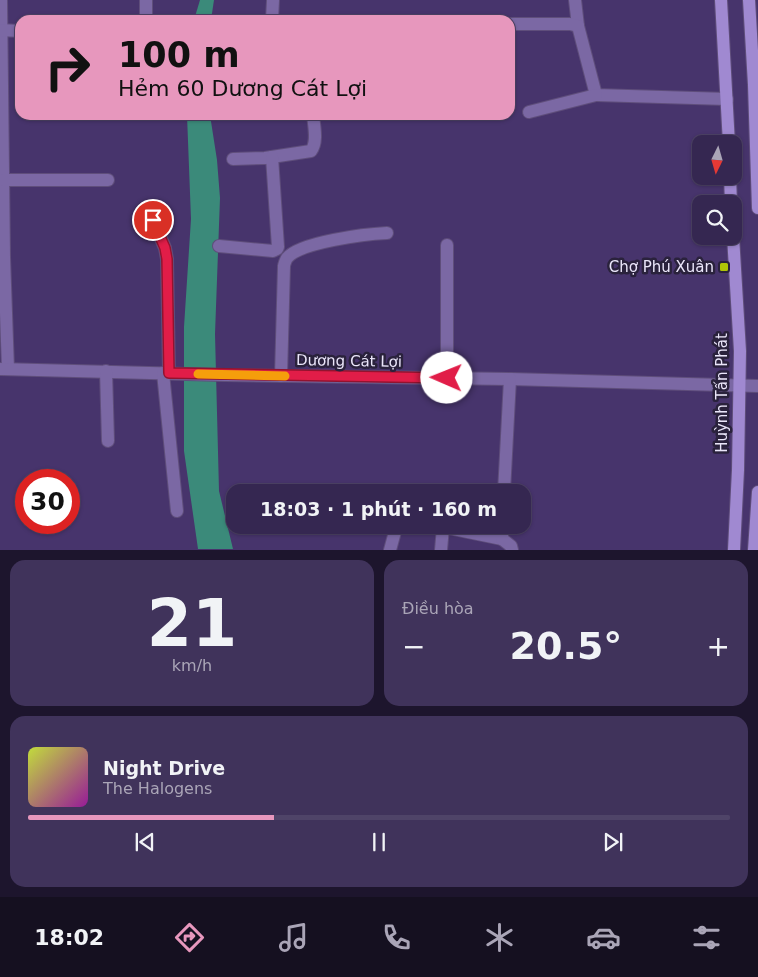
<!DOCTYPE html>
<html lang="vi">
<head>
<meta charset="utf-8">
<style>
  :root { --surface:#352751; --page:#40335b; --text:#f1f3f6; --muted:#aaa5b7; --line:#4f4468; --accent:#e797bd }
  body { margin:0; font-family:"DejaVu Sans",sans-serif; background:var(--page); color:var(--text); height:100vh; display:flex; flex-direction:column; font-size:19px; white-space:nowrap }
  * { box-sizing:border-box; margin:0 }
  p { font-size:16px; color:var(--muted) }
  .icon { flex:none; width:28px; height:28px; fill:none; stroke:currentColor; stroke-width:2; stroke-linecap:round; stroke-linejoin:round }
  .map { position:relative; height:550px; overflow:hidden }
  .details { display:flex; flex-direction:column; gap:10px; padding:10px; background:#1d152d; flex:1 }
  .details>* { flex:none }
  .top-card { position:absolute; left:15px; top:15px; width:500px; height:105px; border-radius:15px; box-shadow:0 1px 4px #0004,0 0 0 1px var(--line); background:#e797bd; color:#111; overflow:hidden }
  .needle { width:32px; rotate:185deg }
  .fabs { position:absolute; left:692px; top:135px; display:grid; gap:10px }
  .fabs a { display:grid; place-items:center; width:50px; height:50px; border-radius:10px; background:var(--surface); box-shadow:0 1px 4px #0004,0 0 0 1px var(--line); font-size:25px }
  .speed { position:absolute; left:15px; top:469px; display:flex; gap:10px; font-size:25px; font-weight:700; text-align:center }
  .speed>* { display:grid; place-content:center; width:65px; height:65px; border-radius:50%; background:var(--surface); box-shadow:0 1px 4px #0004,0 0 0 1px var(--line); line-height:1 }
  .speed .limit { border:8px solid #d22; background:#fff; color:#111 }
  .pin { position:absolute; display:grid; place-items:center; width:42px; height:42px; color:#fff; margin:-21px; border:2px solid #fff; border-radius:50%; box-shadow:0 1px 5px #0007 }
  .me { position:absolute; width:55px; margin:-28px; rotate:271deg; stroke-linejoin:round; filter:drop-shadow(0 0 4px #0008) }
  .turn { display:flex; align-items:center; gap:18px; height:105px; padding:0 20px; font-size:22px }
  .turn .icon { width:65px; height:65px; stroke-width:2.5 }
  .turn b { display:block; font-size:35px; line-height:42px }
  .big { font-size:38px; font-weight:800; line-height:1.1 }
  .details .tile { flex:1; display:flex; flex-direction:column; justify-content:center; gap:8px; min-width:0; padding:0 18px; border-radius:15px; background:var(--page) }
  .details .dial { align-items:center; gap:0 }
  .dial b { font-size:65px; line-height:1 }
  .song { display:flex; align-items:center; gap:15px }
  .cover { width:60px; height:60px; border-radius:8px; background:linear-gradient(135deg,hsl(70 70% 55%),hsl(300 70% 35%)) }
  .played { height:5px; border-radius:2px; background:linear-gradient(90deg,var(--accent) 35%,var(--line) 35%) }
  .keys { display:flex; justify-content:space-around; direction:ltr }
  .heat { display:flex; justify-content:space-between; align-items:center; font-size:28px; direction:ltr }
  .details .tiles { flex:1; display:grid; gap:10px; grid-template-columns:1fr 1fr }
  .tile:last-child { grid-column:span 2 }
  .trip { position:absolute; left:226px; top:484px; width:305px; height:50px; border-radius:15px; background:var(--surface); box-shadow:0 1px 4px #0004,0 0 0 1px var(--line); font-weight:800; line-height:50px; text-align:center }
  .menu { display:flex; height:80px; justify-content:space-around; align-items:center; background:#151020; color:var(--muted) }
  .menu .icon { width:35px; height:35px }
  .menu .on { color:var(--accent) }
  .menu b { font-size:22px; color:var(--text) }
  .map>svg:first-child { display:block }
</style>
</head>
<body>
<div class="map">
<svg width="758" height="550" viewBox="0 0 758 550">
  <rect width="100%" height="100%" fill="#47346c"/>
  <g fill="#3b8a7a">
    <polygon points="200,0 214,0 211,20 194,20"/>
    <polygon points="187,115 210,115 217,160 220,198 215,334 219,491 233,549 198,549 184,451 184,327 191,219"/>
  </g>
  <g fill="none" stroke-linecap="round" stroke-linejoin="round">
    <defs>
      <g id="minor">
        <polyline points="1,0 4,257 8,369"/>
        <polyline points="575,0 578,26"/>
        <polyline points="146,20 146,0"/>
        <polyline points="272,20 273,0"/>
        <polyline points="510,24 570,24 578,26 596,95 727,99"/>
        <polyline points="0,30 20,31"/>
        <polyline points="529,112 596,95"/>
        <path d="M233,159L265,158L311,151C318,142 314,126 313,115"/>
        <polyline points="3,180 108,180"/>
        <polyline points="153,220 165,248 167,259 169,373"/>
        <polyline points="447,245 447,378"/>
        <polyline points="219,246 273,251 277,249 278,247 272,157"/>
        <polyline points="0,369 224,375 510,379 758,386"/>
        <polyline points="106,371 108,441"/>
        <polyline points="163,373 177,511"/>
        <path d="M281,376L284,266C284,265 286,259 287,258C300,242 366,234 387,233"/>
        <polyline points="504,492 510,379"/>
        <polyline points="434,525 502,539"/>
        <polyline points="502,525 502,539 511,546 512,550"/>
        <polyline points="390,550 396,528 399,525"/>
        <polyline points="441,550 443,527"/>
      </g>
      <g id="major">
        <polyline points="721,0 729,144"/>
        <polyline points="749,0 754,85 758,208"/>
        <polyline points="730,176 731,204"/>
        <polyline points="733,236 740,351 738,470 734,550"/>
        <polyline points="754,550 758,492"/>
      </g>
    </defs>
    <use href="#minor" stroke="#5f4e7b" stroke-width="14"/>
    <use href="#major" stroke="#5f4e7b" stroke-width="14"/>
    <use href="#minor" stroke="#7b68a4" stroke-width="12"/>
    <use href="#major" stroke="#a089d1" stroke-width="12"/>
  </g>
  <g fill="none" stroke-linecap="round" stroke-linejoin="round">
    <defs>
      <polyline id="route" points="153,220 165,248 167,259 169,373 447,378"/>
    </defs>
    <use href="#route" stroke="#92132f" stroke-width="12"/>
    <use href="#route" stroke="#e11d48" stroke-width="9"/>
    <polyline stroke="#f59e0b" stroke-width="9" points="198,374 285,376"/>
  </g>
  <rect fill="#afc507" stroke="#2a223c" stroke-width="2" x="719" y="262" width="10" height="10" rx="2.5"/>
  <g text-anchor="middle" stroke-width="5" stroke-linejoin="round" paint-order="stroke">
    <g font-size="15" fill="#ebe6fa" stroke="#2a223c" text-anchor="end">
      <text x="714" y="272">Chợ Phú Xuân</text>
    </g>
    <g font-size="15" fill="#ebe6fa" stroke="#2a223c">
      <text transform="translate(349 361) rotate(1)" y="5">Dương Cát Lợi</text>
      <text transform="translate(722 393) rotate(-90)" y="5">Huỳnh Tấn Phát</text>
    </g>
  </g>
</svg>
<div class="fabs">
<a><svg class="needle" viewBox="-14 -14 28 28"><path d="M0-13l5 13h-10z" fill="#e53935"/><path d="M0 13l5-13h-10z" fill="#aaa5b7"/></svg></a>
<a><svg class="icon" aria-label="search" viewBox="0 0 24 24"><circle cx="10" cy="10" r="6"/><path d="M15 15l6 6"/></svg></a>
</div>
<div class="speed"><div class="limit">30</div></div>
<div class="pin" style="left:153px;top:220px;background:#d93025"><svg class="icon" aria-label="arrive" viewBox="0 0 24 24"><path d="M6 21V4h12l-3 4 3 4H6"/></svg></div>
<svg class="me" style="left:447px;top:378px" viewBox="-20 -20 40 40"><circle r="19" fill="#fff"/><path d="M0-13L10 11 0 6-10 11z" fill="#e11d48"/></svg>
<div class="trip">18:03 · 1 phút · 160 m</div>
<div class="top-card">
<div class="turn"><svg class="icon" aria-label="right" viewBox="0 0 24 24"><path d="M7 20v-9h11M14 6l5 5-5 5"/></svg><div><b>100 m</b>Hẻm 60 Dương Cát Lợi</div></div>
</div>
</div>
<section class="details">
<div class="tiles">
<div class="tile dial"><b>21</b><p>km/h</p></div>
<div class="tile"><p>Điều hòa</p>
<div class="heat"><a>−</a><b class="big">20.5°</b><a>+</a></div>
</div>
<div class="tile">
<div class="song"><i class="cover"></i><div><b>Night Drive</b><p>The Halogens</p></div></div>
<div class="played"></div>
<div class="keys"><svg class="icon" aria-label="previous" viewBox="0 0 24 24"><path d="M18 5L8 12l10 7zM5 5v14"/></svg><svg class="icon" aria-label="pause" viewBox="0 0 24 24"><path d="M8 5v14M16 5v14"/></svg><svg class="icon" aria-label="next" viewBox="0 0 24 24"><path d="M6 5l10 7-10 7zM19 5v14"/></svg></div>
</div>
</div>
</section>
<nav class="menu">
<b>18:02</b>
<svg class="icon on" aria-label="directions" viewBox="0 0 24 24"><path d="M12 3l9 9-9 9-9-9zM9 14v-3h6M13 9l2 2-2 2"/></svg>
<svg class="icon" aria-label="music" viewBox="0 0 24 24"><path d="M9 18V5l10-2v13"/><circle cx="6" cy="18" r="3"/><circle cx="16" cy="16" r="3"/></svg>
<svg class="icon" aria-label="phone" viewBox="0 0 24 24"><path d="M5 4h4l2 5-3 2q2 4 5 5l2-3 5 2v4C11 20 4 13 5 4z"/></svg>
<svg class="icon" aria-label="climate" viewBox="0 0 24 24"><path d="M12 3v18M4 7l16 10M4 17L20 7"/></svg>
<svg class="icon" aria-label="car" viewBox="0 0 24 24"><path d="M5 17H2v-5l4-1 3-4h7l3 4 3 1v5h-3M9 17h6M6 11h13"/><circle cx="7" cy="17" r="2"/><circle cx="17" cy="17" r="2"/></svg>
<svg class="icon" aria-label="filters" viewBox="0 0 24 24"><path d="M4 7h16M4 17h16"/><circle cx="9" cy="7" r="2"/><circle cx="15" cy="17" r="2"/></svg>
</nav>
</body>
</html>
